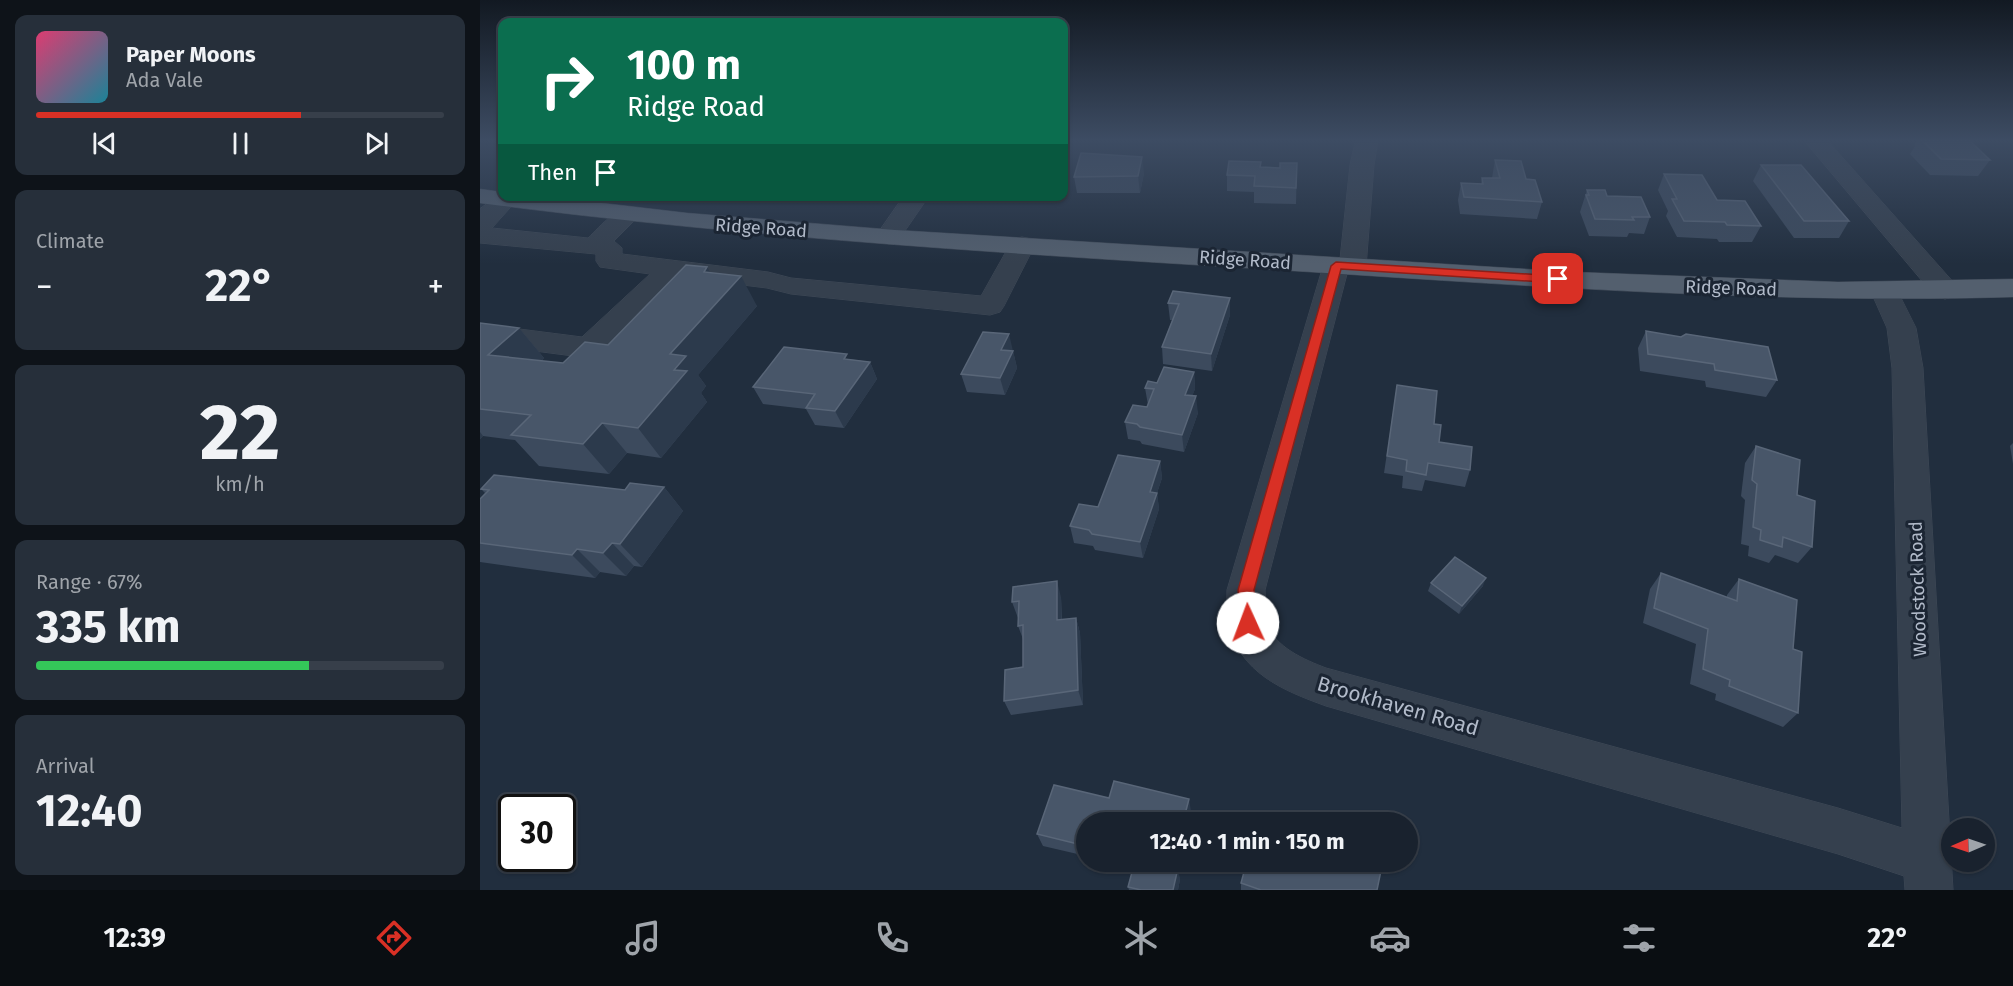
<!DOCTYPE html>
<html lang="en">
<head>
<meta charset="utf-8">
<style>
  :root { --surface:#19222e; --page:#262f3a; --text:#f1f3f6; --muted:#9fa4aa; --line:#373f4a; --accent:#d93025 }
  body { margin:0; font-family:"Fira Sans",sans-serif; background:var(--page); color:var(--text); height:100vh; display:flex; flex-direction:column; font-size:22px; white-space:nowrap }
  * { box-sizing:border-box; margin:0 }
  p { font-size:20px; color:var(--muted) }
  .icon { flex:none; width:33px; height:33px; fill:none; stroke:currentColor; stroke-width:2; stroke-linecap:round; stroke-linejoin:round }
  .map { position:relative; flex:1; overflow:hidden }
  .side { display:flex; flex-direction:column; gap:15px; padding:15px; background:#0e1319; width:480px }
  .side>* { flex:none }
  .hud { position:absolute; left:18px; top:18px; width:570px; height:183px; border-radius:12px; box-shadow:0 2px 4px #0004,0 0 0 2px var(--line); background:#0b6e4f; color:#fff; overflow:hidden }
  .needle { width:39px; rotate:268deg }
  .controls { position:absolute; left:1461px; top:818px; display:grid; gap:12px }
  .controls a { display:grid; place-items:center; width:54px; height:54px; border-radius:50%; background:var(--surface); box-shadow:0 2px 4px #0004,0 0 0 2px var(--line); font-size:30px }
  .speed { position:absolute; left:18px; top:794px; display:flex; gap:12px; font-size:30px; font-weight:700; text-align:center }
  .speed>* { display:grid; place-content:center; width:78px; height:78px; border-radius:50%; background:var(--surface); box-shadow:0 2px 4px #0004,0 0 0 2px var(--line); line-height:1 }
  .speed .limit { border:3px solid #111; border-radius:9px; background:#fff; color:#111 }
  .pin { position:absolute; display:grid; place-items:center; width:51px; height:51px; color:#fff; margin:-26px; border-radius:12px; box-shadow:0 3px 9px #0006 }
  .me { position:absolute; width:66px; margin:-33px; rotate:358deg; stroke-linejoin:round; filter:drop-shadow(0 0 4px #0008) }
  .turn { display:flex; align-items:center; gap:21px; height:126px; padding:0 30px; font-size:27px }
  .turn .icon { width:78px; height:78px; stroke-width:2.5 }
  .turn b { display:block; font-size:42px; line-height:51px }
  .then { display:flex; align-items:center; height:57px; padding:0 30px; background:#0003; gap:12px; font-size:22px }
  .big { font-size:45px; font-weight:700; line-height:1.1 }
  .side .card { flex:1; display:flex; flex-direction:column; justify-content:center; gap:9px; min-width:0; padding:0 21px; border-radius:12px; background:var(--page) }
  .side .dial { align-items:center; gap:0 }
  .dial b { font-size:78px; line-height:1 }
  .song { display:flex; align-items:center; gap:18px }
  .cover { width:72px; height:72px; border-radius:9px; background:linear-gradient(135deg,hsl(340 70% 55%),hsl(190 70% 35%)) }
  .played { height:6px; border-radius:3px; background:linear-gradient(90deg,var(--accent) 65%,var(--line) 65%) }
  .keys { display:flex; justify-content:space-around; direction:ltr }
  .heat { display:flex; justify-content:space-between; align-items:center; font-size:33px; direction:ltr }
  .charge { height:9px; border-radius:4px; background:linear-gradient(90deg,#34c759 67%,var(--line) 0) }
  .trip { position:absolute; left:596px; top:812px; width:342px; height:60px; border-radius:30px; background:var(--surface); box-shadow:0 2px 4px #0004,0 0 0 2px var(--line); font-weight:700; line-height:60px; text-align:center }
  .tabs { display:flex; height:96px; justify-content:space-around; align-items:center; background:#0a0e12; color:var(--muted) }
  .tabs .icon { width:42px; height:42px }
  .tabs .selected { color:var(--accent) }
  .tabs b { font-size:27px; color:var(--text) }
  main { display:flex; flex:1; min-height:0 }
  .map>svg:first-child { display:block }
</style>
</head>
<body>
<main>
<section class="side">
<div class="card">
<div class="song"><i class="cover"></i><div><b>Paper Moons</b><p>Ada Vale</p></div></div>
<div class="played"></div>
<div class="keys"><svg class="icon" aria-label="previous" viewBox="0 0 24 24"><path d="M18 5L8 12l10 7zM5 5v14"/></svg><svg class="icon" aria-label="pause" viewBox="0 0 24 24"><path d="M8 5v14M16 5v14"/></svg><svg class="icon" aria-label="next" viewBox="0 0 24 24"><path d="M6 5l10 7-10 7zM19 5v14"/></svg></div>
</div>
<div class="card"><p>Climate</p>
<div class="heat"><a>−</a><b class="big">22°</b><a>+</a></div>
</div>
<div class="card dial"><b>22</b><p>km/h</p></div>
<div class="card"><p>Range · 67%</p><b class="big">335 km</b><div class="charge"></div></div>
<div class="card"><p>Arrival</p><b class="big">12:40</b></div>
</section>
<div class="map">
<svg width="1533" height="890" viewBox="0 0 1533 890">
  <rect width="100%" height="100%" fill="#212e3e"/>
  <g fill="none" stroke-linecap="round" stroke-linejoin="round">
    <defs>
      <g id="minor">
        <path d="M876,140H898L894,165L886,267L882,273L867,274L785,590C786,601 784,612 787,623C794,647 825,660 846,668L1358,808L1422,828L1412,368L1407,328L1391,292L1395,286L1405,283L1415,286L1436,328L1443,368L1473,890H1425L1424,876L1358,854L846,706C802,690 760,673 748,623C746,612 747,601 747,590L843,266L847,260L860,259L870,165Z"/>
        <polygon points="1324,140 1347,140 1475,284 1479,290 1475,296 1465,299 1455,296"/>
        <path d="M22,193V196H36L38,199L12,228L108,238C122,225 136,205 157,210L160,215L134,241L142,248V254L288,272L311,278L501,296L533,239L542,237L551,239L555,245L524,306L520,312L510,315L311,294L287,288L198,277L119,355L109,358L0,344V324L102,337L170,274L120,267L116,261V254L0,243V209Z"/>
        <polygon points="424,196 449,196 418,241 409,244 400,241 396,236"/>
      </g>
      <path id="major" d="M0,189L22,192V196H62L207,213L415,230L1094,272L1358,282L1533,279V297C1298,304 1065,287 831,272C553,255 276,239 0,203Z"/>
    </defs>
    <use href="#minor" stroke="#3f4957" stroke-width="1"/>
    <use href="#major" stroke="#3f4957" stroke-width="1"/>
    <use href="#minor" fill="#35404e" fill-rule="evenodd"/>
    <use href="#major" fill="#535f6e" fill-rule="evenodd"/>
  </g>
  <g fill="#3c4a5d">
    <polygon points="1437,140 1492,140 1491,142 1510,160 1498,176 1450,175 1430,154 1435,146 1434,145"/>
    <polygon points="1015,160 1046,179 1062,202 1057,219 980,214 978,200 981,183 1001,184 1002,178 1012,178"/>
    <polygon points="817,163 816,204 774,203 774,192 747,191 747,175 781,167 800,168"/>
    <polygon points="1281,165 1369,221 1359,238 1314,238 1273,181"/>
    <polygon points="664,173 660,193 597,193 594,177"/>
    <polygon points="1184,174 1237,200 1281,226 1272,242 1239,242 1237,239 1197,237 1186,216 1188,211 1178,190"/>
    <polygon points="1107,190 1127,196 1170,217 1164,234 1149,233 1147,237 1109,236 1100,212"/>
    <polygon points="300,196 348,196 344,202 301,199"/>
    <polygon points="230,272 277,306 218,375 226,386 221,393 227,402 181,458 147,453 129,474 59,466 35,440 3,436 0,439 0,323 39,328 64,358 61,361 83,363 128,345"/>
    <polygon points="693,291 750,315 732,371 683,364 682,347 692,320 690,320 688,303"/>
    <polygon points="1166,331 1297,380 1286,397 1226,387 1225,381 1160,371 1158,348"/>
    <polygon points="533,351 537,368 525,395 487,392 481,374"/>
    <polygon points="369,359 390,362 397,379 364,428 335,425 326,409 283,404 273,387"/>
    <polygon points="714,372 715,389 712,396 718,413 704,452 662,444 660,441 648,439 645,422 667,407 668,405 665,388 677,383"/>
    <polygon points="917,385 954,424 959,442 990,470 985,487 945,480 942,491 922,488 923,476 904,473"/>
    <polygon points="1533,443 1533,464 1530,446"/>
    <polygon points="1276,446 1317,495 1332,547 1318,563 1295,555 1289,563 1268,556 1269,546 1261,544 1265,500 1261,496 1265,463"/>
    <polygon points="680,461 682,478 677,493 679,509 663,558 615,550 613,546 594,543 590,526"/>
    <polygon points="184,487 203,511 162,567 154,566 146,576 120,572 115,578 0,562 0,499 5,493 1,489 145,490"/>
    <polygon points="1181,573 1247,597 1247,595 1259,579 1313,649 1318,713 1303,727 1235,700 1236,694 1210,684 1216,644 1163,623 1170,589"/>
    <polygon points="951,583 1003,586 979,614 948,591"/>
    <polygon points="581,597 582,620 596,618 600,633 603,705 531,715 524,701 543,667 543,639 538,626 538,618 532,602"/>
    <polygon points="629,798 711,811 606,822 606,856 563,846 557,834"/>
    <polygon points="626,861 698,861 696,867 700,879 698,890 649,890 648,887 653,867"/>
    <polygon points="761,883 897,890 761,890"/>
  </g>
  <g fill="#2c3a4c">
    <polygon points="662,157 664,173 660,193 658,176"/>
    <polygon points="342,196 348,196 344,202"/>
    <polygon points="227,267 243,295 261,276 277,306 218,375 226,386 221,393 227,402 181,458 158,428 194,370 190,354 224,272"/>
    <polygon points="750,298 750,315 732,371 731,354"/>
    <polygon points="39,328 64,358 35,385 8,355"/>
    <polygon points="529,334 537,368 525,395 520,378 521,350"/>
    <polygon points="390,362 397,379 364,428 355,411"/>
    <polygon points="714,372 715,389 706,412 705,395"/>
    <polygon points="716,396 718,413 704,452 702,435"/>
    <polygon points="122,423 147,453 129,474 103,444"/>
    <polygon points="0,432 3,436 0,439"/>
    <polygon points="680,461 682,478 677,493 679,509 663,558 660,542 670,492"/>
    <polygon points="184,487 203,511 162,567 140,544"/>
    <polygon points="132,543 154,566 146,576 123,553"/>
    <polygon points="97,549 120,572 115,578 92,555"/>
    <polygon points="1006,578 1003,586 979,614 982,606"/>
    <polygon points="577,581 581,597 582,636 577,620"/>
    <polygon points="596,618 600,633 603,705 598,690"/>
    <polygon points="709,799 711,811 708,822 703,822"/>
    <polygon points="692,861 698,861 693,877 691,866"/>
    <polygon points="698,868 700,879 698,890 693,890"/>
  </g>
  <g fill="#485669" stroke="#596678" stroke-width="1.5">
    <polygon points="1442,140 1489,140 1510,160 1461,159"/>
    <polygon points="601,153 662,157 658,176 594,177"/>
    <polygon points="1015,160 1041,161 1046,179 1055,180 1062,202 984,197 981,183 1003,184 1002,178 1020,178"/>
    <polygon points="749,161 781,162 780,167 800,168 800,163 817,163 816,188 774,186 775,176 747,175"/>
    <polygon points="1281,165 1321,165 1369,221 1324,221"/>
    <polygon points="1184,174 1222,175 1237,200 1265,201 1281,226 1247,225 1245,222 1204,221 1192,199 1197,199"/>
    <polygon points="1107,190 1125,190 1127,196 1161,197 1170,217 1152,217 1154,220 1115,219 1106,195 1109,195"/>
    <polygon points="206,265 227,267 224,272 261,276 190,354 206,356 194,370 207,371 158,428 122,423 103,444 31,435 51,415 0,409 0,323 39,328 8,355 83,363 105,342 128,345"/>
    <polygon points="693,291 750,298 731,354 682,347 699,304 688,303"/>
    <polygon points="1166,331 1201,337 1206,334 1288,347 1297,380 1235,370 1234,364 1168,354"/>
    <polygon points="503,332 529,334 521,350 533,351 520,378 481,374"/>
    <polygon points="304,347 367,354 364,359 390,362 355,411 326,408 335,394 273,387"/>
    <polygon points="684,367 714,372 705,395 716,396 702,435 660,427 657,424 645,422 653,405 667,407 674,389 665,388 668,381 677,383"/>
    <polygon points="917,385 957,391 954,424 961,425 959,442 992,447 990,470 948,463 946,475 926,471 927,460 907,456"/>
    <polygon points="1276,446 1320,460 1317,495 1335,501 1332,547 1303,537 1302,547 1280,540 1281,530 1273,527 1277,484 1272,480"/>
    <polygon points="638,455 680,461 670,492 677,493 660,542 612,534 609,530 590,526 599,504 618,507"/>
    <polygon points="14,475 145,490 150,483 184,487 140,544 132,543 123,553 97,549 92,555 0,543 0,499 9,490 1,489"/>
    <polygon points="975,557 1006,578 982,606 951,583"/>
    <polygon points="1181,573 1257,601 1259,579 1317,600 1313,649 1322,652 1318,713 1249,686 1250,680 1223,669 1228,629 1174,608"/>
    <polygon points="577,581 577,620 596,618 598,690 524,701 525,670 543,667 543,625 538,626 539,601 532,602 533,587"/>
    <polygon points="634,781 709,799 703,822 606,822 606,846 557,834 574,785 629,798"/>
    <polygon points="655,861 692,861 691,866 698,868 693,890 661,890 648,887"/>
    <polygon points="767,861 903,861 897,890 781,890 761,883"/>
  </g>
  <linearGradient id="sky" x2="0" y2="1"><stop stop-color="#121922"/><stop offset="0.53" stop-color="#3d4c63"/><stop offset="1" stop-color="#3d4c63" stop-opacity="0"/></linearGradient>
  <rect width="1533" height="264" fill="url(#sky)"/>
  <polygon fill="#d93025" stroke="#8d1f18" stroke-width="1.5" points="856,262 1078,276 1084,279 1078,283 861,269 774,590 776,623 773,628 768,631 762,628 758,590 851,266"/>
  <g text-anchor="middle" stroke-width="6" stroke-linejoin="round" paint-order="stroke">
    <g font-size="18" fill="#b1bac9" stroke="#1b2533">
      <text transform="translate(281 228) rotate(4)" y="6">Ridge Road</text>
      <text transform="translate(765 260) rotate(4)" y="6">Ridge Road</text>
      <text transform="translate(1251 288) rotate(2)" y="6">Ridge Road</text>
      <text transform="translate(1438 589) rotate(-92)" y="6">Woodstock Road</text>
    </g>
    <g font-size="21" fill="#b1bac9" stroke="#1b2533">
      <text transform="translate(918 706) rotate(16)" y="7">Brookhaven Road</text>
    </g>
  </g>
</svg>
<div class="controls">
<a><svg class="needle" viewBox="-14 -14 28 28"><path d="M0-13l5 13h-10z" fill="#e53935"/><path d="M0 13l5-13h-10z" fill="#9fa4aa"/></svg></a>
</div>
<div class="speed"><div class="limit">30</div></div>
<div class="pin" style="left:1078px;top:279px;background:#d93025"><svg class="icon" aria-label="arrive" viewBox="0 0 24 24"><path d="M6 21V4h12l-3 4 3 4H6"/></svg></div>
<svg class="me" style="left:768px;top:623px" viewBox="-20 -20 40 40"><circle r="19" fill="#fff"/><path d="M0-13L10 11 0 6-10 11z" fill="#d93025"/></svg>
<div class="trip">12:40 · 1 min · 150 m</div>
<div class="hud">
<div class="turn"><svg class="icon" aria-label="right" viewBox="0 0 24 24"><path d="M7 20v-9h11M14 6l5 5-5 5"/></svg><div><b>100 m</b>Ridge Road</div></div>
<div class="then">Then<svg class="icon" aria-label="arrive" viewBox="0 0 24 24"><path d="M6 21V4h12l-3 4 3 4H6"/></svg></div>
</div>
</div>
</main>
<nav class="tabs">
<b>12:39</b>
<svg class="icon selected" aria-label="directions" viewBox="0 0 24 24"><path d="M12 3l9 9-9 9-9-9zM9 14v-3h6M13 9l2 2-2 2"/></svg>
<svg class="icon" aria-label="music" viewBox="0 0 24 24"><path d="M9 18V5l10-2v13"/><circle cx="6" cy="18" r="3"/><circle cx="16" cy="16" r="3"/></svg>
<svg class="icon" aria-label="phone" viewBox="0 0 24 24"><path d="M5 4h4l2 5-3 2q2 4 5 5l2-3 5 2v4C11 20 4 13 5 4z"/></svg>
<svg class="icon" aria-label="climate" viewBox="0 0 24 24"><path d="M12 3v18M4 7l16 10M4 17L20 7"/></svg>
<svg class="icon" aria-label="car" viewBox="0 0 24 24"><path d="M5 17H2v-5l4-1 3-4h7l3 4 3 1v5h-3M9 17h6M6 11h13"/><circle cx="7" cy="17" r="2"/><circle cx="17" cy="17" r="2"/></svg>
<svg class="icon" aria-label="filters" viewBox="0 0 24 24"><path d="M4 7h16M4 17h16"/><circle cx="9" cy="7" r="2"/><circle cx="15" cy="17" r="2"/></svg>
<b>22°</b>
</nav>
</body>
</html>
